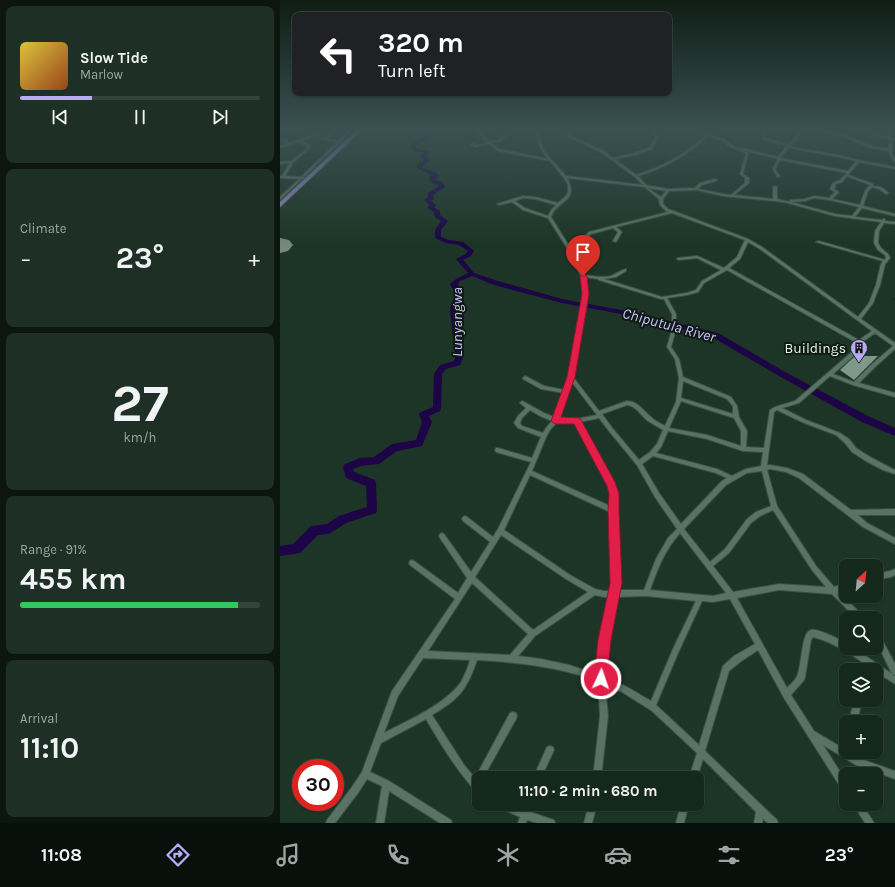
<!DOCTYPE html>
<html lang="en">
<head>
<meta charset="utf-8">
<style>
  :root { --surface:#15281c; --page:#1e3025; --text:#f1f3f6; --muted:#9da6a3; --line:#34443b; --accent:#b7abf8 }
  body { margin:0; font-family:Karla,sans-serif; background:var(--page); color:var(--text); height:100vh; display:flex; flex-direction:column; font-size:15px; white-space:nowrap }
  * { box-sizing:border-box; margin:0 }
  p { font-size:13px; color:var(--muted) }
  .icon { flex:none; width:22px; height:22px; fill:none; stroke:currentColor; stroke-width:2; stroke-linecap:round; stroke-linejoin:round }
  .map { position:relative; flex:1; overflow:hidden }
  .side { display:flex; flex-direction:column; gap:6px; padding:6px; background:#0c160f; width:280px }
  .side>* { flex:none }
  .top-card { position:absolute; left:12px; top:12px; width:380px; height:84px; border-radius:8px; box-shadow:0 1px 3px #0004,0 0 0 1px var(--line); background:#202124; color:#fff; overflow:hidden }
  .needle { width:26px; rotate:27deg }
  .buttons { position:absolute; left:559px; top:559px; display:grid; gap:8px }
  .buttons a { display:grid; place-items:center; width:44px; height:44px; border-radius:8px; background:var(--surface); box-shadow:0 1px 3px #0004,0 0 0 1px var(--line); font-size:20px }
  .speed { position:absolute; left:12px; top:759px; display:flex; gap:8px; font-size:20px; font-weight:700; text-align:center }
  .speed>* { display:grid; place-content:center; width:52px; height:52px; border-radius:50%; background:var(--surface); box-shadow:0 1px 3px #0004,0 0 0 1px var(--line); line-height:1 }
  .speed .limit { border:6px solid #d22; background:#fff; color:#111 }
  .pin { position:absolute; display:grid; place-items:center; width:34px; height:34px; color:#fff; margin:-41px -17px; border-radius:50% 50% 50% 0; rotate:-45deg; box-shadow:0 0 4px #0007 }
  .pin .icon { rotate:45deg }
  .me { position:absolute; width:44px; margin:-22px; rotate:3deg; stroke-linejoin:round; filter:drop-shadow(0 0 3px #0008) }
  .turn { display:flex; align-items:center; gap:14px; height:84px; padding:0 20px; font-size:18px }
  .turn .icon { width:52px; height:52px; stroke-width:2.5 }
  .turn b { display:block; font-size:28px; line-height:34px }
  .big { font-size:30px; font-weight:700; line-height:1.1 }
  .side .widget { flex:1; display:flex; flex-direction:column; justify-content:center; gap:6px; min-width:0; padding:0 14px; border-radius:8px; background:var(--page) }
  .side .dial { align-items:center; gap:0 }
  .dial b { font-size:52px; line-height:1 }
  .song { display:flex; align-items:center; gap:12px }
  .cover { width:48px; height:48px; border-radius:6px; background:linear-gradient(135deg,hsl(50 70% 55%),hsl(20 70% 35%)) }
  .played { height:4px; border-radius:2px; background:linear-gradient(90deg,var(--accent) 30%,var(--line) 30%) }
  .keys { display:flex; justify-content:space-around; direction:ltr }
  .heat { display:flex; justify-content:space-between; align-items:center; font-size:22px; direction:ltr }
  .charge { height:6px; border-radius:3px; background:linear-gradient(90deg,#34c759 91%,var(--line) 0) }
  .trip { position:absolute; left:192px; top:771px; width:232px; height:40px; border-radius:8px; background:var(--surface); box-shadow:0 1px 3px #0004,0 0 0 1px var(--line); font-weight:700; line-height:40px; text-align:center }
  .tabs { display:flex; height:64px; justify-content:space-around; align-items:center; background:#08100b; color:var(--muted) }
  .tabs .icon { width:28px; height:28px }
  .tabs .current { color:var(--accent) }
  .tabs b { font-size:18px; color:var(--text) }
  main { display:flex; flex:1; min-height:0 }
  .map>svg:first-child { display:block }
</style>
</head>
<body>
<main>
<section class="side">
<div class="widget">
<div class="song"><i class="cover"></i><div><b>Slow Tide</b><p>Marlow</p></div></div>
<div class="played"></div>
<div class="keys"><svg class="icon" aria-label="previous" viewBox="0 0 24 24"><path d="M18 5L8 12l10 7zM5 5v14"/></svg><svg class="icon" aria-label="pause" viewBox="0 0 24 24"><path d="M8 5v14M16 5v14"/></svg><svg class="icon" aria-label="next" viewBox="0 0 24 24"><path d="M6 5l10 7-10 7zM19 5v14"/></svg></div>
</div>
<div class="widget"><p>Climate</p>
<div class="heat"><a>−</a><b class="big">23°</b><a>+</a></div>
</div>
<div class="widget dial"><b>27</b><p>km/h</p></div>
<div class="widget"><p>Range · 91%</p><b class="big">455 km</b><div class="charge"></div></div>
<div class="widget"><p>Arrival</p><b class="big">11:10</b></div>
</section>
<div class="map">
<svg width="615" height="823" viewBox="0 0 615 823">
  <rect width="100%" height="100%" fill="#1c3526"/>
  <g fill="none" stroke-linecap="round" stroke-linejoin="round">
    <polyline stroke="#1c0447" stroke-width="1" points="613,300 615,298"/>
    <polyline stroke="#1c0447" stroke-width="1.5" points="580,344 589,337"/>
    <path fill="#1c0447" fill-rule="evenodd" d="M138,130H144L150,134V138L144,140L135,146L138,149L150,152L146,156L150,160L143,166V168L156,173L159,176L155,179V180L163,182L165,187L153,195L154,199L151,201L156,205L154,207L160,211V215L168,221L161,230V237L169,240L183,242L193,250L194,251L191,256L183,260L194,273L218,281L282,299L357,313L438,333L505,372L588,416L615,428V436L582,422L499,376L432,337L357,317L282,303L214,285L192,276L180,281L178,284L184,295L178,308L183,358L180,365L166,369L162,374L161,409L160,411L149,416L152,422L142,446L117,451L99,464L81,466L73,469L74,472L95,480L96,483L97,510L96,513L66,523L49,534L38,535L20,553L0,556V546L13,544L31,526L47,524L59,516L87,507L86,486L66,478L63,467L65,464L80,458L94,457L112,444L136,440L142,422L139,414L141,412L153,407L154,374L160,365L174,361L175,358L170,308L176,295L170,284L176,279L188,273L176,259L186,254L188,251L179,245L166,243L155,238V230L161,221L155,217L154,212L147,208L150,205L144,200L148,198V193L159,186V185C154,184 151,183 149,178L152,175L138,169L137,166L144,160L140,156L143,153L134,151L130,146L140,138L146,136V135Z"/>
    <polygon fill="#74887c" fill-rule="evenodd" points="0,238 9,240 13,245 8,251 0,253"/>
  </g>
  <polygon fill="#7d9987" points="575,356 598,356 574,380 560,370"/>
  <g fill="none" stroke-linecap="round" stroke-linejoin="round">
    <defs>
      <g id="street">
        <path d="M31,130H34L45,138L53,130H56L47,139L58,141L69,130H72L61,141V143H59L24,177V179H22L0,200V197L19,179L0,178V176H2L10,163L0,164V162L11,161L27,149V146L18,142L0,148V146L7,144L0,139V137L10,143L36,134ZM38,135L44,140L57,142L21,177L5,176L13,163L29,149V145L21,141Z"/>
        <path d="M196,130H198L210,142L218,140L230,130H233L220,142L211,143L220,149L268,159C260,149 257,142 257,130H259C259,133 259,137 260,140C263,154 277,165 286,176L363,185L355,177L322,153L274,130H277L289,135L290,130H292L291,136L324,151L333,158L354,153L370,147L376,137L372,130H374L378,137L372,149L356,155L335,159L356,175C383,167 406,154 426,135L409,130H413L427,134L431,130H434L429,135L443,138L452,145L462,149L463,148L498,157L507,146L483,139L485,130H487L485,138L509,145L521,130H523L519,136L510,147L554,154L578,160L615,167V169L579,162L568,175L593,184V186L601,187L609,193L606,194L599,189L592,187L588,191L583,206L615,214V216L582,208L575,217L602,220L604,219H605V221L615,222V224L604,223L599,231L598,243L601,248L608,254L610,258L605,264L600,285L593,303L581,319L615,343V349L595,367L579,383L615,393V397L573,385L550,376L519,403L502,408L526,420L560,433L569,439L576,448L590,457L607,466L615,470V474L603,470L586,461L572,452L565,443L556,435L522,422L497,410L494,412L487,465H490L507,468L523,474L571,510L615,509V515H578L587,523L615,538V544L583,527L519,478L506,472L490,469L487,470L497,506L536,566L554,587L566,583V589L559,592L583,616L584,618H576L552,594L499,590L457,598L507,688C510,685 515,681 517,676C522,667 521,632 531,630C538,628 560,640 566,643V648H574L615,676V684L596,672V670H594C575,657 556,643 533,637L531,640L525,677L524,680L511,695L534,731L566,750V752H570L581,759L615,771V779L576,765L543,745L566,781V792L563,791L504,698L478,650L460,662L449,671L425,751L497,820L498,823H488L483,819L482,823H474L476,812L423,759L417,778H409L417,753L372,711L342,692L325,685L328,716L321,778H313L320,716L318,681C279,667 238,662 197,660C187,690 179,699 152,715L184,765L195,778L230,713L233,712L236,713L237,716L236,719L203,778H199V793C194,791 191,786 188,782C172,763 159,741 146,719L101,743L90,772L109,781L171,820L172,823H160L109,791L104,823H96L102,786L87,779L78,793L55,823H46L47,820L72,787L82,772L112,691L175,599L130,565L129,563L130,561L132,560L134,561L178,593L187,578L160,538L159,536L160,534L162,533L164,534L191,572L210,542L183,521L182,519L183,517L185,516L187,517L213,537L218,529L251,462L216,452L215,450L216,448H218L252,458L261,437L238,428L234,423L238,416L246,408L240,403L242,401L244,402L264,413L274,417L284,393L261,389L243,379V378L245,376L247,377L264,386L285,390L289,377L303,303V284L296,262L268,218L243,210L232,202L219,205L217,204L243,196L255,197L278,203L287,195L288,192V185L284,178L270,161L218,151L209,144L196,147L191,145V144L192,143L196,145L207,143ZM428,136L441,140L450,147L464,152L466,154L460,174L465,178V183L451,195L443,194L418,189L422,185L436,181L437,180L435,179L420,183L415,188L388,189L366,185L358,176C385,168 408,155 428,136ZM509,148L554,156L576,161L568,171L500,158ZM466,151L498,159L493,169L497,177H498L500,176L495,169L500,160L567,173L560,180L553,183L550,189L555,192L549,198L534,196L525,199L511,200H510V202L497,199V187L495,186L493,187V199L454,195L469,183V178L463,174L468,154ZM567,176L590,185L585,191L580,205L552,199L559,192L554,189L556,184L562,182ZM287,178L365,187L379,199L380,205L386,211L388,212L309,232L291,249L271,217C277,199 300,203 287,178ZM368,188L386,191L381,197ZM416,190L443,196L504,202L555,216L601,222L595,231L594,243L598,250L605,255L606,258L605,260L539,241L536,242L603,261L601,264L596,285L589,303L578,317L482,247L468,239L388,209L383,204V199L389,191ZM243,198L255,199L276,205L272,209L268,216L245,208L235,201ZM534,198L550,200L579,207L572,216L555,214L511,202L525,201ZM392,213L465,240L457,257L444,268L417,256L398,258L397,259L399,260L417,258L441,270L422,281L416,290L407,293L382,297L324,279L336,277L346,271V269C341,270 336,274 331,276C322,278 313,276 304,275L300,262L293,251L311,234L333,228L338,232L333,241L336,242L342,232L336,227ZM468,242L480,249L592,331L579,340L449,268L460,259ZM447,270L577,343L572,352L515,401L495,407L490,410L484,448L466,447L467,431L459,417L457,406L451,397L403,377L399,359L391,347L396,329V314L387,298L407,295L418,292L424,283ZM305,277L318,279L319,280L381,299H384L392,314V329L387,347L395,359L399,378L396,402L385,426C380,423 375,421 371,417C363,411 358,401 347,401L319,411L293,377L307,303V284ZM595,333L613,346L591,365L574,382L553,374L576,354L581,343ZM403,381L447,399L453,406V414L401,398ZM292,382L317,415C304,418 292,420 279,418L289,392ZM401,401L454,418L461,431V446L427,435L389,428ZM347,405C357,406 361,416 368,421C373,424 378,427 383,430L377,444L370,452L359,460L333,429L322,414ZM250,410L260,416L272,421L266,428L263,433L242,426L240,423L242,418ZM319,418L329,431L357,465L375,497L397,529L388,538L376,559L364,590H338L339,583L336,510L337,494L334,484L300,422ZM277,422L289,423H295L329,486L331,494L330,506L252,471L266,437L270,430ZM388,431L427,439L463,451L483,452L481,466L466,469L452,476L437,469L376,453L381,447ZM373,456L436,473L447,478L442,481L401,524L379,493L362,464ZM482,471L491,506L476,512L467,519L445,549L430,562L404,529L446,485L467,473ZM250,475L330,512L333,583L331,591H324L315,589L290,575L224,530ZM493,510L532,570L546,587L499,584L453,592L433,566L449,553L471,523L480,516ZM400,533L446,593L433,596L370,590C378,568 384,551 400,533ZM221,535L286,579L308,592L253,630L195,577ZM192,583L248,634L230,655L148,651ZM315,595L324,597H330C324,622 317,648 317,674L289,665L261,659L238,656L255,636ZM366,596L416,601L393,649L371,701L347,687L325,677C325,650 331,624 336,597ZM450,599L475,644L454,656L443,666L419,745L376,705L398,653L422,601L433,602ZM143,658L190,660C188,667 185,675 181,682C166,704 127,721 104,733L118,696Z"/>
        <path d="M533,130H538L565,135L592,146L609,149V139L592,135L593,134L609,137V130H611L612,138H615V140L612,139V154L615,159V162C612,160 610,155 609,151L590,148L564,137Z"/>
        <polygon points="615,569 615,575 611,577 596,580 596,574 610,571"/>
        <polygon points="596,631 598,632 615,664 615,675 612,674 596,641"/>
        <polygon points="574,700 582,700 577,722 569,722"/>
        <polygon points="270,746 273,747 274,750 261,778 253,778 267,747"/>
        <polygon points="217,804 230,804 242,809 244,804 252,804 250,812 274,820 275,823 257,823 247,820 246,823 238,823 240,817 218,807"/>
        <polygon points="309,804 317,804 312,823 304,823"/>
        <polygon points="401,804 409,804 404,823 396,823"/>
        <polygon points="573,804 582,804 594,823 585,823"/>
      </g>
      <polygon id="highway" points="77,130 82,130 0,207 0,202"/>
    </defs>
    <use href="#street" stroke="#3a5043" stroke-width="2"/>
    <use href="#highway" stroke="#3a5043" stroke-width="2"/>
    <use href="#street" fill="#587361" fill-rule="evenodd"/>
    <use href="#highway" fill="#9086c8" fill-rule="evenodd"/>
  </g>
  <linearGradient id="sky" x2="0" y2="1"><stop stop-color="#0f1d15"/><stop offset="0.53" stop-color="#3a5152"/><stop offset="1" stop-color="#3a5152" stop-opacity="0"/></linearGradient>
  <rect width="615" height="245" fill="url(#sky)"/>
  <polygon fill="#e11d48" stroke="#92132f" points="303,273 307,276 309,294 295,377 281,417 300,418 335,482 339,494 339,510 342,583 331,640 327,679 325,683 321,685 316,683 314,679 318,640 330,583 328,510 329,494 327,486 294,424 275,424 271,421 287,377 302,294 300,276"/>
  <defs>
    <symbol id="building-pin" viewBox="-11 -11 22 30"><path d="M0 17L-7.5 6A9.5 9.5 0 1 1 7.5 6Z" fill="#b7abf8" stroke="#0f1a13"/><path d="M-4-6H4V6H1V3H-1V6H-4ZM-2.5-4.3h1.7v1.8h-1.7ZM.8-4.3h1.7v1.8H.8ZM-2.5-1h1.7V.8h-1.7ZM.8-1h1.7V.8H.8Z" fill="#111"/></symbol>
  </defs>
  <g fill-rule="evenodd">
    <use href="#building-pin" x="569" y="338" width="20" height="27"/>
  </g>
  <g text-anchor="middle" stroke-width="4" stroke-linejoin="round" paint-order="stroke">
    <g font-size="14" fill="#e4f3e9" stroke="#0f1a13" text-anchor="end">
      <text x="566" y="353">Buildings</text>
    </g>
    <g font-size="15" font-style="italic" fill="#c8c1fd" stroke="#0f1a13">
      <text transform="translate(177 322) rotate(-90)" y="5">Lunyangwa</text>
      <text transform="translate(389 325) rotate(15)" y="5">Chiputula River</text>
    </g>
  </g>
</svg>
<div class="buttons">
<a><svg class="needle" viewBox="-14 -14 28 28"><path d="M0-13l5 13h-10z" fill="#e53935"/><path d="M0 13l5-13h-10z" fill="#9da6a3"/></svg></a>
<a><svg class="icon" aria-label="search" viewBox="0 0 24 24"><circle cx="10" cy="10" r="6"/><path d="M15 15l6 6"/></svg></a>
<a><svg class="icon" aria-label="layers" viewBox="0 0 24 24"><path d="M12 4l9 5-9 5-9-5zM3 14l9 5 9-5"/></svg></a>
<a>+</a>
<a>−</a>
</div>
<div class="speed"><div class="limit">30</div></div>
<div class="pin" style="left:303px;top:276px;background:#d93025"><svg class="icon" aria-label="arrive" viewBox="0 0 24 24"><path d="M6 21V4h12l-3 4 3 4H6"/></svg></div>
<svg class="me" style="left:321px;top:679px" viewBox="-20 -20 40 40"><circle r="17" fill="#e11d48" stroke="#fff" stroke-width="3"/><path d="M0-11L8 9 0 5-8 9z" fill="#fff"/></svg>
<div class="trip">11:10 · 2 min · 680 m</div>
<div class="top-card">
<div class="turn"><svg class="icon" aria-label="left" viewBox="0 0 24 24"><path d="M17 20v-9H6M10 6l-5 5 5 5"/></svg><div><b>320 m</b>Turn left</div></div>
</div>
</div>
</main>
<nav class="tabs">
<b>11:08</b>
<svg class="icon current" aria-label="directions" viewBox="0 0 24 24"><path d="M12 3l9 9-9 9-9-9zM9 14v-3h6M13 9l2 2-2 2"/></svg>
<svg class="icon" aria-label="music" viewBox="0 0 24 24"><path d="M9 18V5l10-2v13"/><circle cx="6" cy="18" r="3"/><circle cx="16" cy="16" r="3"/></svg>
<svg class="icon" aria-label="phone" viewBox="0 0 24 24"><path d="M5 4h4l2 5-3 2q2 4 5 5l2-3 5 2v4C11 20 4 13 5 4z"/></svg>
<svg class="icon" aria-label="climate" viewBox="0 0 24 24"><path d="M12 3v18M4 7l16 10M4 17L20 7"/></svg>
<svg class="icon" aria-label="car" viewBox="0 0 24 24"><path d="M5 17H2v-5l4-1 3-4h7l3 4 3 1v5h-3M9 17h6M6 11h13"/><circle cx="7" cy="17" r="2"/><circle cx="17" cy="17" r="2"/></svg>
<svg class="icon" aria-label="filters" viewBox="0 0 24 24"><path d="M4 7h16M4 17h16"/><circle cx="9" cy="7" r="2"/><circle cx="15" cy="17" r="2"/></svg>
<b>23°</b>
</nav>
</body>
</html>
